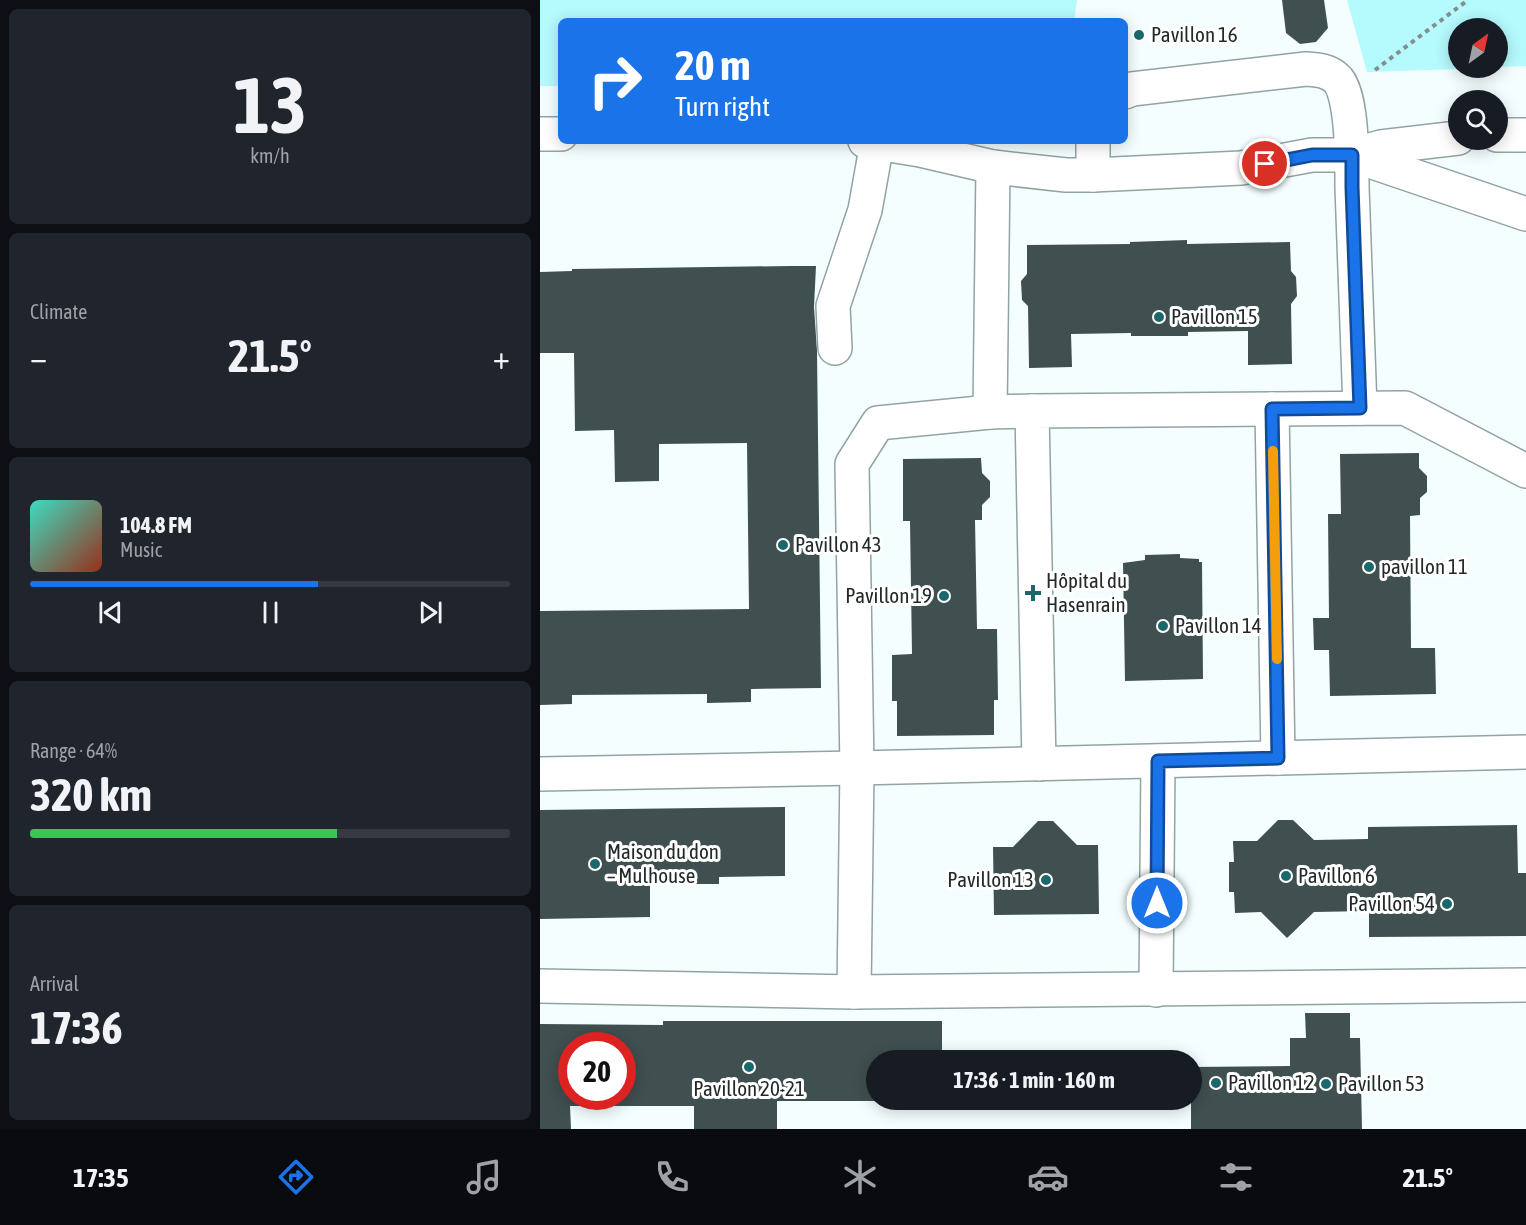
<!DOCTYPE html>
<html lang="en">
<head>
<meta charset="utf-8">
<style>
  :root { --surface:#171b24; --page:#20242c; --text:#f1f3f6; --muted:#9ea1a6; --line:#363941; --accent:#1a73e8 }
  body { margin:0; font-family:"Asap Condensed",sans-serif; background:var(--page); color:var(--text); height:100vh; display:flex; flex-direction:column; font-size:22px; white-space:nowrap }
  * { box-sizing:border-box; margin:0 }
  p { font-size:20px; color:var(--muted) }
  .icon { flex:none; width:33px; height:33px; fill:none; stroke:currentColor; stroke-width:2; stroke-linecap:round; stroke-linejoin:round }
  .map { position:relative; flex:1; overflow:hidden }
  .drawer { display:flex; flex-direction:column; gap:9px; padding:9px; background:#0d0f14; width:540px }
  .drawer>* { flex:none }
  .top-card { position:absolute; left:18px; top:18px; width:570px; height:126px; border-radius:9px; box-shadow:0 3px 15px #0003; background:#1a73e8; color:#fff; overflow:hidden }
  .needle { width:39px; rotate:33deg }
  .fabs { position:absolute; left:908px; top:18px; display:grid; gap:12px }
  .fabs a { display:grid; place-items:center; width:60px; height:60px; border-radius:50%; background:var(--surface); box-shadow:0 3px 15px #0003; font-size:30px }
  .speed { position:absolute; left:18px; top:1032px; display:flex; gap:12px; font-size:30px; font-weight:700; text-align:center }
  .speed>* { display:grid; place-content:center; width:78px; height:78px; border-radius:50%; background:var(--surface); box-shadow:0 3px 15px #0003; line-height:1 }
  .speed .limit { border:9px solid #d22; background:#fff; color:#111 }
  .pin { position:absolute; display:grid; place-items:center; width:51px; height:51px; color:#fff; margin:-26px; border:3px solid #fff; border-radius:50%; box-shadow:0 2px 6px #0007 }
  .me { position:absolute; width:66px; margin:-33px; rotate:0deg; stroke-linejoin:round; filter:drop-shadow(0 0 4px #0008) }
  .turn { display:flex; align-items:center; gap:21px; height:126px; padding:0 18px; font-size:27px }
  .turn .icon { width:78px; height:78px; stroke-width:2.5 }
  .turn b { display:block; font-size:42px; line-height:51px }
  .big { font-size:45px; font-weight:700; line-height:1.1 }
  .drawer .card { flex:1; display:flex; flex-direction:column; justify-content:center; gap:9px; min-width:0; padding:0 21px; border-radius:9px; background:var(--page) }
  .drawer .dial { align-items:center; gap:0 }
  .dial b { font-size:78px; line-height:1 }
  .song { display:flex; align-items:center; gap:18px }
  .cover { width:72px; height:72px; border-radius:9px; background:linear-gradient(135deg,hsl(170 70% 55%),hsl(10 70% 35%)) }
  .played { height:6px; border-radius:3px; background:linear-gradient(90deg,var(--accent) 60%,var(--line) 60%) }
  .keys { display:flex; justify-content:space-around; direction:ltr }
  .heat { display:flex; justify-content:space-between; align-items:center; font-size:33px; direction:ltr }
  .charge { height:9px; border-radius:4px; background:linear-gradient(90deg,#34c759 64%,var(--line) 0) }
  .trip { position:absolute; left:326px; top:1050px; width:336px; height:60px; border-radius:30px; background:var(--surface); box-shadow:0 3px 15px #0003; font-weight:700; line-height:60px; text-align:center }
  .tab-bar { display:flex; height:96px; justify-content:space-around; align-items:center; background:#090b0e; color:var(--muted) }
  .tab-bar .icon { width:42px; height:42px }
  .tab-bar .on { color:var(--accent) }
  .tab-bar b { font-size:27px; color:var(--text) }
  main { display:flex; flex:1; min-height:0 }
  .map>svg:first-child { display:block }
</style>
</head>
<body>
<main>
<section class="drawer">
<div class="card dial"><b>13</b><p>km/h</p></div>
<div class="card"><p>Climate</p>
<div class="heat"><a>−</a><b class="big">21.5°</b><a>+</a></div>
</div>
<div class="card">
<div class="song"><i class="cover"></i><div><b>104.8 FM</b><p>Music</p></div></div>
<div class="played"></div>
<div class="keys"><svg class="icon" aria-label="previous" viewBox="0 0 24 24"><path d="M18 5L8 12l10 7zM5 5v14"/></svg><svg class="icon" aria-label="pause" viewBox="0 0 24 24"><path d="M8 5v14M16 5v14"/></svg><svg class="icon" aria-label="next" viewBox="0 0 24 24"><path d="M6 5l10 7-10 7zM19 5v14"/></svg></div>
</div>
<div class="card"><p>Range · 64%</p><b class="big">320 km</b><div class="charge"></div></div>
<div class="card"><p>Arrival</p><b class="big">17:36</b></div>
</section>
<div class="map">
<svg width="986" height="1129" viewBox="0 0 986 1129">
  <rect width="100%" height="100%" fill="#f4feff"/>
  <g fill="#b5fafd">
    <polygon points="0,0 537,0 534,21 21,21 21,86 0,86"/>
    <polygon points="807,0 986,0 986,66 957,67 957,28 918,28 918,68 949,68 827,72"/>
  </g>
  <g fill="#404f4f" fill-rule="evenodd">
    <polygon points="742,0 784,0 788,28 776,42 760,44 746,33"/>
    <polygon points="647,240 647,244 750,242 751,271 756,277 757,296 751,304 752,364 708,365 708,331 648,332 648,336 591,336 591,333 531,334 532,367 489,368 488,306 482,300 481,281 487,274 487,245 590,244 590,242"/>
    <polygon points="250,266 276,266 274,307 277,351 281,688 211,689 211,702 167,703 167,694 32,695 32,704 0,705 0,611 209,609 207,443 119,444 119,481 75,482 74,430 35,431 34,353 0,353 0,272 32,271 32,269"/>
    <polygon points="879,453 879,468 887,476 887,492 880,498 880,515 870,516 871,648 895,648 896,694 790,696 789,650 774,650 773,618 789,618 788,514 801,514 800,454"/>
    <polygon points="441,458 442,473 450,481 450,497 442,505 442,520 435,520 437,629 457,629 458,700 454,700 454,735 357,736 357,701 352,701 352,655 372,654 370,521 363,521 363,459"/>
    <polygon points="640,554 640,558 659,559 659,562 662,562 663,679 585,681 583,563 605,560 605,555"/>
    <polygon points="245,807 245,876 179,877 179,884 110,884 110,917 0,919 0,810"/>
    <polygon points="738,820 753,820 774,840 828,839 828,827 977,825 978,873 986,873 986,936 829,937 829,911 774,912 747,938 721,912 695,913 694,892 689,892 689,862 694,862 693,841 717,841"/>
    <polygon points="498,821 513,821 537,845 558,845 559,914 454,915 453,847 473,847"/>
    <polygon points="765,1013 810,1013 810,1038 820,1038 822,1129 651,1129 651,1067 750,1066 750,1038 766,1038"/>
    <path d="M123,1021H402V1060H336V1100H402V1101H237V1129H154V1106H30L31,1129H0V1024L123,1025ZM32,1046H82V1096H32Z"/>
  </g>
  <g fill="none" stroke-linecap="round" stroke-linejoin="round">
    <defs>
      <g id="minor">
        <path d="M585,92L592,89L766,69C777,70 787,70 796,78C813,91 812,165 812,187L820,408"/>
        <polyline points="0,134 21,134"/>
        <polyline points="957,135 986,135"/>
        <polyline points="325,141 380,150 453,167 526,175 553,175 701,168 772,155 812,155 841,147 918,138"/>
        <polyline points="812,155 986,214"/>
        <polyline points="553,175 553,141"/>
        <polyline points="295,348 293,306 325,210 337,143"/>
        <polyline points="732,409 738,758"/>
        <polyline points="450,412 453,167"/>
        <polyline points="499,764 492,411 865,408 986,471"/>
        <polyline points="0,774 317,768 986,752"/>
        <polyline points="0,986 314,992 986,985"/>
        <polyline points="616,990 618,761"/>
        <polyline points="314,992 317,768 312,464 338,423 450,412 492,411"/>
      </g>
    </defs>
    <use href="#minor" stroke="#92a3a4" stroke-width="36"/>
    <polyline stroke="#858e8e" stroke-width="4" stroke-dasharray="4.5 4.5" stroke-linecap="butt" points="835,70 928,0"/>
    <use href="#minor" stroke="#fff" stroke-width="33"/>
  </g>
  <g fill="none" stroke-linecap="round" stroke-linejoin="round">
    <defs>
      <polyline id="route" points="617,903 618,761 738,758 732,409 820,408 812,187 812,155 772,155 725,164"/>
    </defs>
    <use href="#route" stroke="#114b97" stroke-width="15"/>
    <use href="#route" stroke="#1a73e8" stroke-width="10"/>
    <polyline stroke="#f59e0b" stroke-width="10" points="733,451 737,659"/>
  </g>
  <g fill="#1b686c" stroke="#fff" stroke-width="2">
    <circle cx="599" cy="35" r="6"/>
    <circle cx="619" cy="317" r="6"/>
    <circle cx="243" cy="545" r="6"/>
    <circle cx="829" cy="567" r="6"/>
    <path d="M490 584h6v6h6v6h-6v6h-6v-6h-6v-6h6z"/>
    <circle cx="404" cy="596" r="6"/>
    <circle cx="623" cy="626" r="6"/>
    <circle cx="55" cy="864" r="6"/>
    <circle cx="746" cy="876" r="6"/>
    <circle cx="506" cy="880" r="6"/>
    <circle cx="907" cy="904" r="6"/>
    <circle cx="209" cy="1067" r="6"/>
    <circle cx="676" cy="1083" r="6"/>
    <circle cx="786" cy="1084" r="6"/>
  </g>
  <g text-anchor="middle" stroke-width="6" stroke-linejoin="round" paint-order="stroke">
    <g font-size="21" fill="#222929" stroke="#fff" text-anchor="start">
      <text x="611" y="42">Pavillon 16</text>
      <text x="631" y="324">Pavillon 15</text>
      <text x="255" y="552">Pavillon 43</text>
      <text x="841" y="574">pavillon 11</text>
      <text x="506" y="588">Hôpital du<tspan x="506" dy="24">Hasenrain</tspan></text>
      <text x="392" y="603" text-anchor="end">Pavillon 19</text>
      <text x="635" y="633">Pavillon 14</text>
      <text x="67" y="859">Maison du don<tspan x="67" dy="24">– Mulhouse</tspan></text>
      <text x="758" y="883">Pavillon 6</text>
      <text x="494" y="887" text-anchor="end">Pavillon 13</text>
      <text x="895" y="911" text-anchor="end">Pavillon 54</text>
      <text x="688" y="1090">Pavillon 12</text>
      <text x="798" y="1091">Pavillon 53</text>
      <text x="209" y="1096" text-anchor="middle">Pavillon 20-21</text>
    </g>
  </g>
</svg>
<div class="fabs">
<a><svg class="needle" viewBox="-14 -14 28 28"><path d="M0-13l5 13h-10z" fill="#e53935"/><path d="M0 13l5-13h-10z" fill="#9ea1a6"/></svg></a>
<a><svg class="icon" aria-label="search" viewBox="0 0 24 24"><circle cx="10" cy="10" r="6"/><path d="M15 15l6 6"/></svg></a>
</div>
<div class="speed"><div class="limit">20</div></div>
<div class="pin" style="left:725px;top:164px;background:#d93025"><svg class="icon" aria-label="arrive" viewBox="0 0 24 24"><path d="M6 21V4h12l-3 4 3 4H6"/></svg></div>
<svg class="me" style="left:617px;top:903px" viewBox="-20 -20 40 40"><circle r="17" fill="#1a73e8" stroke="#fff" stroke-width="3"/><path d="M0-11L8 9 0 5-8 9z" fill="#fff"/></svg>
<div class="trip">17:36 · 1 min · 160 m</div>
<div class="top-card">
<div class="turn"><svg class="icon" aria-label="right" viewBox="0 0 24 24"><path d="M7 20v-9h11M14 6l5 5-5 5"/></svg><div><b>20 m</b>Turn right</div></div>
</div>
</div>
</main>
<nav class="tab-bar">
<b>17:35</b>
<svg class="icon on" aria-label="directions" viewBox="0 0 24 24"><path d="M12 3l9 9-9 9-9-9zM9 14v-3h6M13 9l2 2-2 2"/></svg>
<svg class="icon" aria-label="music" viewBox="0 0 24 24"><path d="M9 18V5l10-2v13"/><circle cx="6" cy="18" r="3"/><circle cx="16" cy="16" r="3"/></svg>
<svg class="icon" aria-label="phone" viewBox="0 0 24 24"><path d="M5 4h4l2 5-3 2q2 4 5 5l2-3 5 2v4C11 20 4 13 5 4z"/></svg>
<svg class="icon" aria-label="climate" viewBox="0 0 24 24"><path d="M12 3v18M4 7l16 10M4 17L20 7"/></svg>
<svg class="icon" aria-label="car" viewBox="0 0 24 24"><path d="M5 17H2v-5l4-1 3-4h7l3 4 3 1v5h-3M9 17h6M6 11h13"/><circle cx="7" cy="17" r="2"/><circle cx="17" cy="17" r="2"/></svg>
<svg class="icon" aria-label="filters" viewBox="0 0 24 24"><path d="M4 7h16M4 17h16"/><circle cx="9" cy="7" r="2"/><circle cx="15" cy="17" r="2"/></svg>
<b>21.5°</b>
</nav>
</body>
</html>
